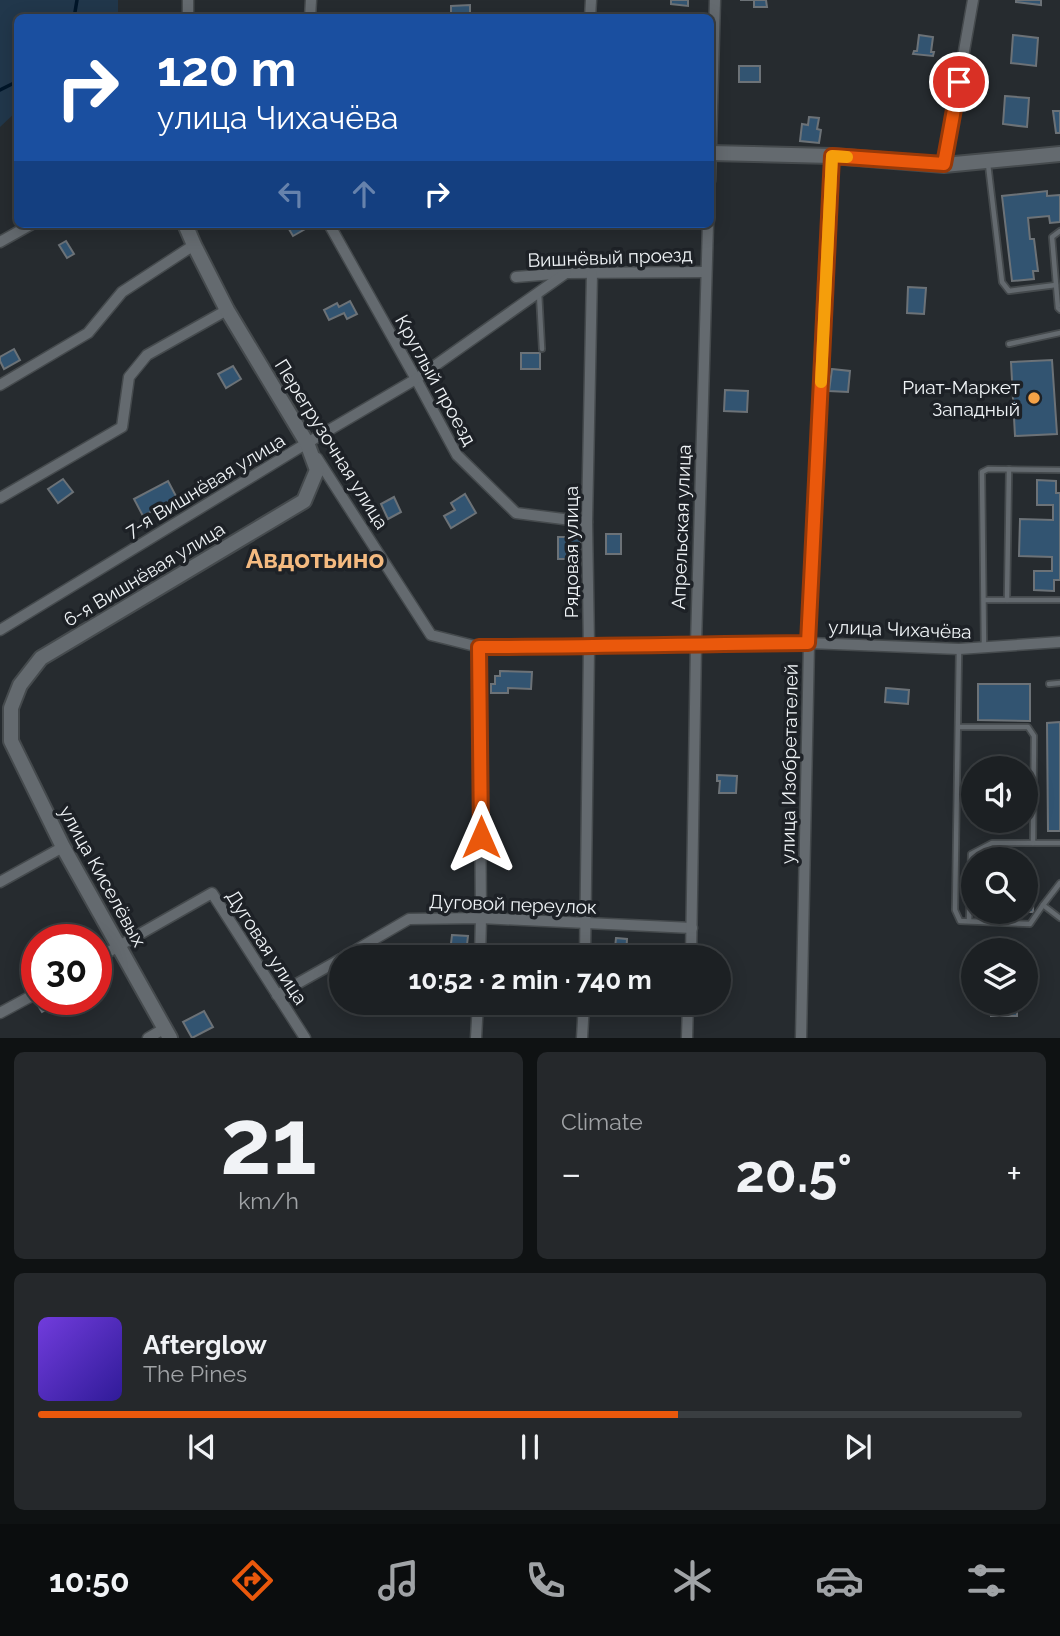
<!DOCTYPE html>
<html lang="en">
<head>
<meta charset="utf-8">
<style>
  :root { --surface:#1c2023; --page:#25282b; --text:#f1f3f6; --muted:#a0a3a6; --line:#3a3e41; --accent:#ea580c }
  body { margin:0; font-family:Raleway,sans-serif; background:var(--page); color:var(--text); height:100vh; display:flex; flex-direction:column; font-size:26px; white-space:nowrap }
  * { box-sizing:border-box; margin:0 }
  p { font-size:23px; color:var(--muted) }
  .icon { flex:none; width:38px; height:38px; fill:none; stroke:currentColor; stroke-width:2; stroke-linecap:round; stroke-linejoin:round }
  .map { position:relative; height:1038px; overflow:hidden }
  .panel { display:flex; flex-direction:column; gap:14px; padding:14px; background:#0f1213; flex:1 }
  .panel>* { flex:none }
  .guide { position:absolute; left:14px; top:14px; width:700px; height:214px; border-radius:10px; box-shadow:0 4px 18px #0003,0 0 0 2px var(--line); background:#1a4fa0; color:#fff; overflow:hidden }
  .buttons { position:absolute; left:961px; top:756px; display:grid; gap:14px }
  .buttons a { display:grid; place-items:center; width:77px; height:77px; border-radius:50%; background:var(--surface); box-shadow:0 4px 18px #0003,0 0 0 2px var(--line); font-size:35px }
  .speed { position:absolute; left:21px; top:924px; display:flex; gap:14px; font-size:35px; font-weight:700; text-align:center }
  .speed>* { display:grid; place-content:center; width:91px; height:91px; border-radius:50%; background:var(--surface); box-shadow:0 4px 18px #0003,0 0 0 2px var(--line); line-height:1 }
  .speed .limit { border:10px solid #d22; background:#fff; color:#111 }
  .pin { position:absolute; display:grid; place-items:center; width:60px; height:60px; color:#fff; margin:-30px; border:4px solid #fff; border-radius:50%; box-shadow:0 2px 7px #0007 }
  .me { position:absolute; width:77px; margin:-38px; rotate:0deg; stroke-linejoin:round; filter:drop-shadow(0 0 5px #0008) }
  .turn { display:flex; align-items:center; gap:24px; height:147px; padding:0 28px; font-size:32px }
  .turn .icon { width:91px; height:91px; stroke-width:2.5 }
  .turn b { display:block; font-size:49px; line-height:60px }
  .lanes { display:flex; align-items:center; height:66px; padding:0 28px; background:#0003; justify-content:center; gap:35px; direction:ltr }
  .lanes .off { opacity:.35 }
  .big { font-size:52px; font-weight:700; line-height:1.1 }
  .panel .card { flex:1; display:flex; flex-direction:column; justify-content:center; gap:10px; min-width:0; padding:0 24px; border-radius:10px; background:var(--page) }
  .panel .dial { align-items:center; gap:0 }
  .dial b { font-size:91px; line-height:1 }
  .song { display:flex; align-items:center; gap:21px }
  .cover { width:84px; height:84px; border-radius:10px; background:linear-gradient(135deg,hsl(260 70% 55%),hsl(250 70% 35%)) }
  .played { height:7px; border-radius:4px; background:linear-gradient(90deg,var(--accent) 65%,var(--line) 65%) }
  .keys { display:flex; justify-content:space-around; direction:ltr }
  .heat { display:flex; justify-content:space-between; align-items:center; font-size:38px; direction:ltr }
  .panel .tiles { flex:1; display:grid; gap:14px; grid-template-columns:1fr 1fr }
  .card:last-child { grid-column:span 2 }
  .trip { position:absolute; left:329px; top:945px; width:402px; height:70px; border-radius:35px; background:var(--surface); box-shadow:0 4px 18px #0003,0 0 0 2px var(--line); font-weight:700; line-height:70px; text-align:center }
  .menu { display:flex; height:112px; justify-content:space-around; align-items:center; background:#0b0d0e; color:var(--muted) }
  .menu .icon { width:49px; height:49px }
  .menu .active { color:var(--accent) }
  .menu b { font-size:32px; color:var(--text) }
  .map>svg:first-child { display:block }
</style>
</head>
<body>
<div class="map">
<svg width="1060" height="1038" viewBox="0 0 1060 1038">
  <rect width="100%" height="100%" fill="#262b2f"/>
  <polygon fill="#21374b" points="0,0 118,0 118,17 18,18 17,111 0,127"/>
  <g fill="none" stroke-linecap="round" stroke-linejoin="round">
    <g stroke="#001629" stroke-width="3.5">
      <polyline points="74,18 77,0"/>
      <polyline points="0,90 18,81"/>
    </g>
  </g>
  <g fill="#325471" stroke="#6c7277" stroke-width="2">
    <polygon points="671,0 688,0 688,6 671,4"/>
    <polygon points="740,0 766,0 767,7 754,7 754,0"/>
    <polygon points="1016,0 1041,0 1041,5 1016,2"/>
    <polygon points="470,5 470,18 451,18 451,6"/>
    <polygon points="919,35 933,37 931,52 934,52 933,56 913,54 914,51 917,51"/>
    <polygon points="1013,35 1038,38 1036,66 1011,63"/>
    <rect x="739" y="66" width="21" height="16"/>
    <polygon points="1005,96 1029,98 1027,127 1003,124"/>
    <polygon points="1053,111 1060,111 1060,133 1056,133"/>
    <polygon points="809,117 819,118 817,129 821,130 819,143 800,141 802,124 808,125"/>
    <polygon points="1047,191 1047,196 1060,195 1060,222 1050,223 1049,216 1028,218 1030,239 1034,239 1038,271 1033,271 1034,279 1012,281 1002,196"/>
    <polygon points="286,224 314,224 293,236"/>
    <polygon points="66,241 74,254 67,258 59,245"/>
    <polygon points="908,287 926,288 924,314 907,313"/>
    <polygon points="350,301 357,314 347,319 344,313 329,320 324,310 337,303 339,307"/>
    <polygon points="14,349 20,360 4,369 0,361 0,357"/>
    <rect x="521" y="353" width="19" height="16"/>
    <polygon points="1052,360 1057,434 1015,436 1011,362"/>
    <polygon points="233,366 241,379 226,388 218,374"/>
    <polygon points="832,369 850,371 848,392 829,391"/>
    <polygon points="725,390 748,391 747,412 724,411"/>
    <polygon points="63,479 73,492 58,503 48,489"/>
    <polygon points="1037,480 1056,481 1056,493 1060,493 1060,580 1054,580 1054,591 1034,590 1034,571 1052,571 1052,557 1019,556 1020,519 1053,520 1053,505 1037,505"/>
    <polygon points="168,481 177,498 143,516 134,499"/>
    <polygon points="465,494 476,513 451,528 444,516 455,510 451,503"/>
    <polygon points="394,497 401,512 388,519 381,504"/>
    <rect x="606" y="534" width="15" height="20"/>
    <polygon points="558,537 581,537 580,559 558,559"/>
    <polygon points="500,671 532,672 531,689 508,688 508,693 491,693 491,684 495,684 495,676 500,676"/>
    <polygon points="978,684 1030,684 1030,721 978,720"/>
    <polygon points="886,688 909,690 908,704 885,702"/>
    <polygon points="1060,722 1060,831 1048,831 1047,723"/>
    <polygon points="717,775 737,776 736,793 719,793 720,781 717,781"/>
    <polygon points="1026,875 1034,875 1033,912 1026,912"/>
    <polygon points="452,935 468,936 466,953 450,952"/>
    <polygon points="616,938 627,939 626,957 607,957 608,947 615,948"/>
    <polygon points="37,997 37,999 55,999 58,1003 42,1012 34,999"/>
    <polygon points="596,1003 611,1003 610,1015 595,1014"/>
    <rect x="991" y="1003" width="26" height="13"/>
    <polygon points="204,1011 213,1027 192,1038 183,1022"/>
  </g>
  <g fill="none" stroke-linecap="round" stroke-linejoin="round">
    <defs>
      <g id="lane">
        <polyline points="988,164 1002,282 1009,291 1056,285"/>
        <polyline points="1060,231 1052,237 1058,308 1060,310"/>
        <polyline points="539,293 542,349"/>
        <polyline points="1009,344 1060,333"/>
        <polyline points="984,600 1060,600"/>
        <polyline points="1007,600 1009,469"/>
        <polyline points="984,648 982,472 988,469 1060,470"/>
        <polyline points="959,649 955,910 960,921 1030,924 1043,905"/>
        <polyline points="1049,684 1060,683"/>
        <polyline points="958,727 1028,727 1034,736 1033,843 1060,843"/>
        <polyline points="1060,883 1043,905 1060,918"/>
        <polyline points="969,921 971,854 992,843 1033,843"/>
      </g>
      <g id="street">
        <polyline points="188,18 188,0"/>
        <polyline points="310,18 311,0"/>
        <polyline points="590,18 591,0"/>
        <polyline points="944,165 973,0"/>
        <polyline points="710,181 715,0"/>
        <polyline points="329,224 416,379 457,455 516,513 587,522"/>
        <polyline points="0,242 32,224"/>
        <polyline points="516,277 566,273 706,272"/>
        <polyline points="0,385 88,333 122,292 194,245"/>
        <polyline points="317,458 431,635 479,647 589,647 696,644 809,643 959,649 1060,642"/>
        <polyline points="0,498 122,427 129,377 147,355 227,310"/>
        <polyline points="0,630 307,443 416,379 566,273"/>
        <polyline points="479,647 481,918 480,957"/>
        <polyline points="0,882 63,847"/>
        <polyline points="344,957 409,919 481,918 692,928"/>
        <polyline points="585,957 589,647 587,522 592,273"/>
        <polyline points="691,957 696,644 708,224"/>
        <polyline points="96,959 212,893 305,1038"/>
        <polyline points="277,995 341,959"/>
        <polyline points="0,1013 37,993"/>
        <polyline points="148,1038 165,1028"/>
        <polyline points="476,1038 478,1003"/>
        <polyline points="582,1038 584,1003"/>
        <polyline points="687,1038 688,1003"/>
        <polyline points="801,1038 809,643 832,156"/>
      </g>
      <g id="secondary">
        <polyline points="710,153 832,156 944,165 1060,154"/>
        <polyline points="170,1038 63,847 11,741 11,708 20,685 41,658 304,501 317,470 307,443 227,310 194,245 185,224"/>
      </g>
    </defs>
    <use href="#lane" stroke="#454a4d" stroke-width="8"/>
    <use href="#street" stroke="#454a4d" stroke-width="13"/>
    <use href="#secondary" stroke="#454a4d" stroke-width="18"/>
    <use href="#lane" stroke="#646a6f" stroke-width="4.5"/>
    <use href="#street" stroke="#646a6f" stroke-width="10"/>
    <use href="#secondary" stroke="#646a6f" stroke-width="14"/>
  </g>
  <g fill="none" stroke-linecap="round" stroke-linejoin="round">
    <defs>
      <path id="route" d="M481,837L479,647C589,647 699,644 808,643L832,156L944,164L959,82"/>
    </defs>
    <use href="#route" stroke="#983908" stroke-width="18"/>
    <use href="#route" stroke="#ea580c" stroke-width="12"/>
    <polyline stroke="#f59e0b" stroke-width="12" points="821,382 832,156 847,157"/>
  </g>
  <circle fill="#f5a246" stroke="#1d2126" stroke-width="2.5" cx="1034" cy="398" r="7"/>
  <g text-anchor="middle" stroke-width="7" stroke-linejoin="round" paint-order="stroke">
    <g font-size="19" fill="#eff3f6" stroke="#1d2126">
      <text transform="translate(610 257) rotate(-2)" y="7">Вишнёвый проезд</text>
      <text transform="translate(436 380) rotate(61)" y="7">Круглый проезд</text>
      <text transform="translate(332 444) rotate(58)" y="7">Перегрузочная улица</text>
      <text transform="translate(205 485) rotate(-31)" y="7">7-я Вишнёвая улица</text>
      <text transform="translate(681 527) rotate(-88)" y="7">Апрельская улица</text>
      <text transform="translate(571 552) rotate(-90)" y="7">Рядовая улица</text>
      <text transform="translate(144 574) rotate(-31)" y="7">6-я Вишнёвая улица</text>
      <text transform="translate(900 629) rotate(2)" y="7">улица Чихачёва</text>
      <text transform="translate(789 764) rotate(-89)" y="7">улица Изобретателей</text>
      <text transform="translate(103 876) rotate(61)" y="7">улица Киселёвых</text>
      <text transform="translate(513 904) rotate(2)" y="7">Дуговой переулок</text>
      <text transform="translate(267 947) rotate(57)" y="7">Дуговая улица</text>
    </g>
    <g font-size="19" fill="#eff3f6" stroke="#1d2126" text-anchor="end">
      <text x="1020" y="394">Риат-Маркет<tspan x="1020" dy="22">Западный</tspan></text>
    </g>
    <g font-size="26" font-weight="bold" fill="#f4ba80" stroke="#1d2126">
      <text x="315" y="568">Авдотьино</text>
    </g>
  </g>
</svg>
<div class="buttons">
<a><svg class="icon" aria-label="sound" viewBox="0 0 24 24"><path d="M4 9h4l5-4v14l-5-4H4zM17 9q2 3 0 6"/></svg></a>
<a><svg class="icon" aria-label="search" viewBox="0 0 24 24"><circle cx="10" cy="10" r="6"/><path d="M15 15l6 6"/></svg></a>
<a><svg class="icon" aria-label="layers" viewBox="0 0 24 24"><path d="M12 4l9 5-9 5-9-5zM3 14l9 5 9-5"/></svg></a>
</div>
<div class="speed"><div class="limit">30</div></div>
<div class="pin" style="left:959px;top:82px;background:#d93025"><svg class="icon" aria-label="arrive" viewBox="0 0 24 24"><path d="M6 21V4h12l-3 4 3 4H6"/></svg></div>
<svg class="me" style="left:481px;top:837px" viewBox="-20 -20 40 40"><path d="M0-17L14 15 0 8-14 15z" fill="#ea580c" stroke="#fff" stroke-width="4"/></svg>
<div class="trip">10:52 · 2 min · 740 m</div>
<div class="guide">
<div class="turn"><svg class="icon" aria-label="right" viewBox="0 0 24 24"><path d="M7 20v-9h11M14 6l5 5-5 5"/></svg><div><b>120 m</b>улица Чихачёва</div></div>
<div class="lanes"><svg class="icon off" aria-label="left" viewBox="0 0 24 24"><path d="M17 20v-9H6M10 6l-5 5 5 5"/></svg><svg class="icon off" aria-label="ahead" viewBox="0 0 24 24"><path d="M12 20V5M6 11l6-6 6 6"/></svg><svg class="icon" aria-label="right" viewBox="0 0 24 24"><path d="M7 20v-9h11M14 6l5 5-5 5"/></svg></div>
</div>
</div>
<section class="panel">
<div class="tiles">
<div class="card dial"><b>21</b><p>km/h</p></div>
<div class="card"><p>Climate</p>
<div class="heat"><a>−</a><b class="big">20.5°</b><a>+</a></div>
</div>
<div class="card">
<div class="song"><i class="cover"></i><div><b>Afterglow</b><p>The Pines</p></div></div>
<div class="played"></div>
<div class="keys"><svg class="icon" aria-label="previous" viewBox="0 0 24 24"><path d="M18 5L8 12l10 7zM5 5v14"/></svg><svg class="icon" aria-label="pause" viewBox="0 0 24 24"><path d="M8 5v14M16 5v14"/></svg><svg class="icon" aria-label="next" viewBox="0 0 24 24"><path d="M6 5l10 7-10 7zM19 5v14"/></svg></div>
</div>
</div>
</section>
<nav class="menu">
<b>10:50</b>
<svg class="icon active" aria-label="directions" viewBox="0 0 24 24"><path d="M12 3l9 9-9 9-9-9zM9 14v-3h6M13 9l2 2-2 2"/></svg>
<svg class="icon" aria-label="music" viewBox="0 0 24 24"><path d="M9 18V5l10-2v13"/><circle cx="6" cy="18" r="3"/><circle cx="16" cy="16" r="3"/></svg>
<svg class="icon" aria-label="phone" viewBox="0 0 24 24"><path d="M5 4h4l2 5-3 2q2 4 5 5l2-3 5 2v4C11 20 4 13 5 4z"/></svg>
<svg class="icon" aria-label="climate" viewBox="0 0 24 24"><path d="M12 3v18M4 7l16 10M4 17L20 7"/></svg>
<svg class="icon" aria-label="car" viewBox="0 0 24 24"><path d="M5 17H2v-5l4-1 3-4h7l3 4 3 1v5h-3M9 17h6M6 11h13"/><circle cx="7" cy="17" r="2"/><circle cx="17" cy="17" r="2"/></svg>
<svg class="icon" aria-label="filters" viewBox="0 0 24 24"><path d="M4 7h16M4 17h16"/><circle cx="9" cy="7" r="2"/><circle cx="15" cy="17" r="2"/></svg>
</nav>
</body>
</html>
